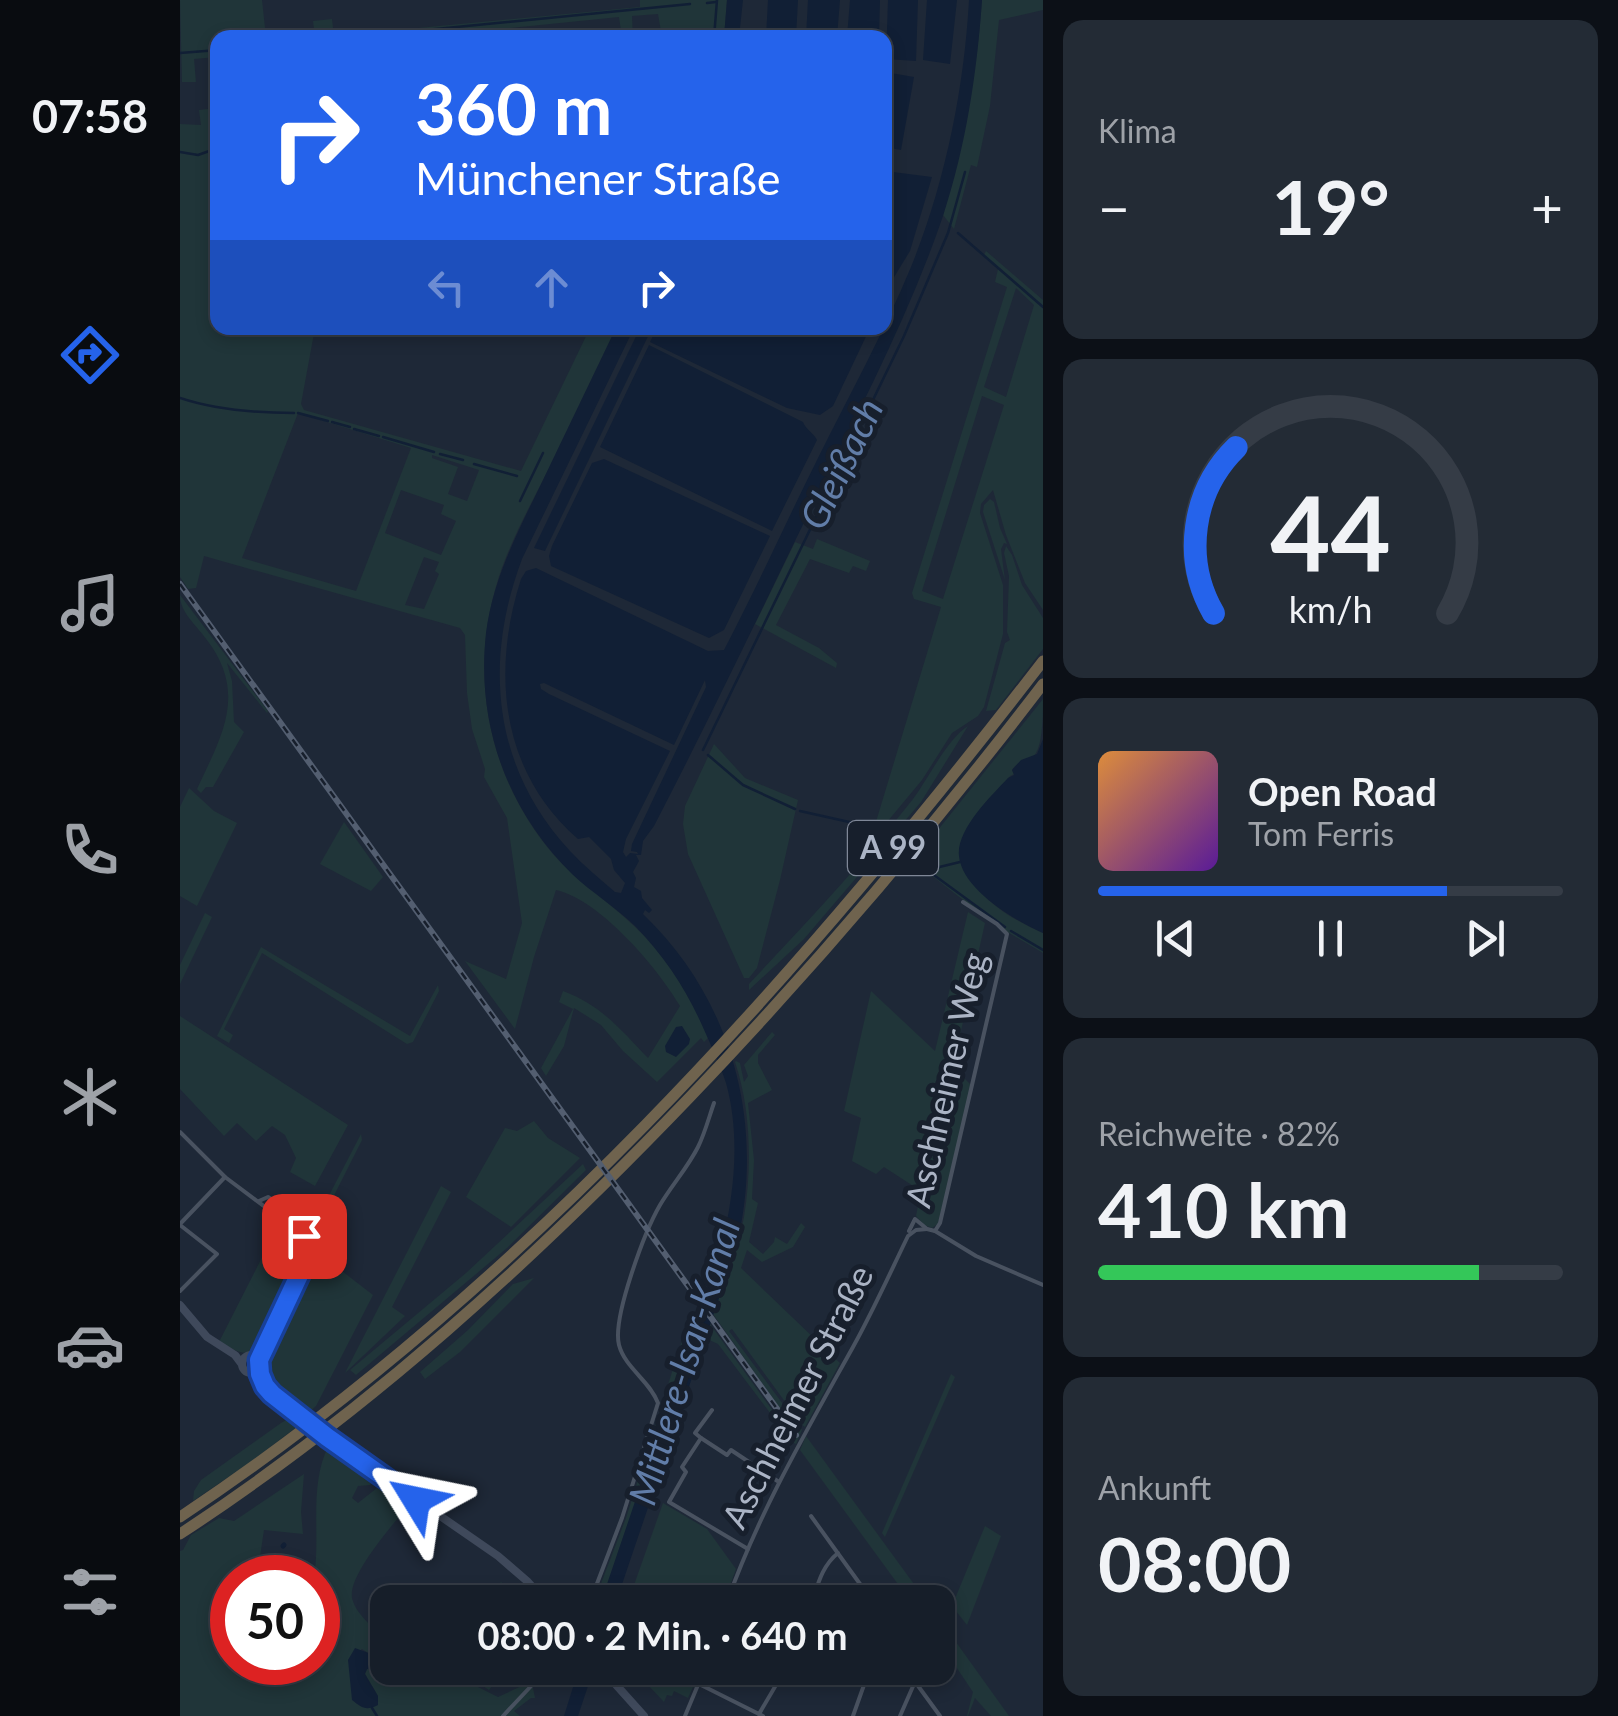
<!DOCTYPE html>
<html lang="de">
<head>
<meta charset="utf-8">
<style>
  :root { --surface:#161e29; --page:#232b35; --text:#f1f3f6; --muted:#9ea2a8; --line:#353c46; --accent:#2563eb }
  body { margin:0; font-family:Lato,sans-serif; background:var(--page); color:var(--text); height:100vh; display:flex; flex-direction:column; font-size:38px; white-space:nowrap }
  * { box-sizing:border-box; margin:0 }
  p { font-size:32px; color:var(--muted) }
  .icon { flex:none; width:55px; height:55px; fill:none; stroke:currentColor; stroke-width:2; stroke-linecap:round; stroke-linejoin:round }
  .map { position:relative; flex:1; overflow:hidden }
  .panel { display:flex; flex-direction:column; gap:20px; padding:20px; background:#0c1017; width:575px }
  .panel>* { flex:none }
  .banner { position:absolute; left:30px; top:30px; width:682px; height:305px; border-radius:20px; box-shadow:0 5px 15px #0003,0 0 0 2px var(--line); background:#2563eb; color:#fff; overflow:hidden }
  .speed { position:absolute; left:30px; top:1555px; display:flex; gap:20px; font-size:50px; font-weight:700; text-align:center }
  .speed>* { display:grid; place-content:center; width:130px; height:130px; border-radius:50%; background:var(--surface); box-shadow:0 5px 15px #0003,0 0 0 2px var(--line); line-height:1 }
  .speed .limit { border:15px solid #d22; background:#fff; color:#111 }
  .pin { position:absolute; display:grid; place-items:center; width:85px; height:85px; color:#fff; margin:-42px; border-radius:20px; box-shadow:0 5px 15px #0006 }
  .me { position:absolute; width:110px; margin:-55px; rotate:305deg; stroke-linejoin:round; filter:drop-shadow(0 0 8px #0008) }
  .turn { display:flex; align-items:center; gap:35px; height:210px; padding:0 40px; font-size:45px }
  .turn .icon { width:130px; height:130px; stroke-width:2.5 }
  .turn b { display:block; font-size:70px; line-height:85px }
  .lanes { display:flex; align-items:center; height:95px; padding:0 40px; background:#0003; justify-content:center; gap:50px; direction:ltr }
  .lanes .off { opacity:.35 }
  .big { font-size:75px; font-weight:700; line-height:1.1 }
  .panel .card { flex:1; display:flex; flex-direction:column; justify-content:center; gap:15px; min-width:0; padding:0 35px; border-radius:20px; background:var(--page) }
  .panel .dial { align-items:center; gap:0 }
  .dial svg { height:260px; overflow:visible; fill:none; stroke:var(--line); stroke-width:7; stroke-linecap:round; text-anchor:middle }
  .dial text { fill:var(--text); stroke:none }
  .song { display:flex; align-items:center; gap:30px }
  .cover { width:120px; height:120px; border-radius:15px; background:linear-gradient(135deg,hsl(30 70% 55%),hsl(270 70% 35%)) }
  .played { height:10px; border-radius:5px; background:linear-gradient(90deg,var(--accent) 75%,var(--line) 75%) }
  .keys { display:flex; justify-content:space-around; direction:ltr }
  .heat { display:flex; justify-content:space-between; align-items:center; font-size:55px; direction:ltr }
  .charge { height:15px; border-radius:8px; background:linear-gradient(90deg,#34c759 82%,var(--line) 0) }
  .trip { position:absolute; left:190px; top:1585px; width:585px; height:100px; border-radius:20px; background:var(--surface); box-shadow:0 5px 15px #0003,0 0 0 2px var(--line); font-weight:700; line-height:100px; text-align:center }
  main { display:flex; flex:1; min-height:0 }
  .dock { display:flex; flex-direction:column; width:180px; justify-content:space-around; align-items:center; background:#090c10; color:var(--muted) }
  .dock .icon { width:70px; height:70px }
  .dock .current { color:var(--accent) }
  .dock b { font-size:45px; color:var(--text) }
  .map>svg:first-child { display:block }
</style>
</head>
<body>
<main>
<nav class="dock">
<b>07:58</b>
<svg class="icon current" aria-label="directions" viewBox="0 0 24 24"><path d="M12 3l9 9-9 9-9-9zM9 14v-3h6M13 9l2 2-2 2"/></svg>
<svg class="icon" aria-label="music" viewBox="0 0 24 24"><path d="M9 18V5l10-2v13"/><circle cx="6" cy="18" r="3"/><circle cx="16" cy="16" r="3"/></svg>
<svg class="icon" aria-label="phone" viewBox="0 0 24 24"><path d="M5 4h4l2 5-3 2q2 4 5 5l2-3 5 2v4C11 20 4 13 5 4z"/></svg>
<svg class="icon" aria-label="climate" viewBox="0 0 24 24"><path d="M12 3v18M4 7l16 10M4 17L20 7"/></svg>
<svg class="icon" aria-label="car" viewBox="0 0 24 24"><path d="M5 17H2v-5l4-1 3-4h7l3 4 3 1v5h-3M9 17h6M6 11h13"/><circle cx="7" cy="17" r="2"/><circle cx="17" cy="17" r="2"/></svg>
<svg class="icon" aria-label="filters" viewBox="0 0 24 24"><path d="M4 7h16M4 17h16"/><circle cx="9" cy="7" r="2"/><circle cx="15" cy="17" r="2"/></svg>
</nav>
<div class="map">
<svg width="863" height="1716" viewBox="0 0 863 1716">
  <rect width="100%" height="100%" fill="#1e2837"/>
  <g fill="#203539" fill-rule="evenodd">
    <polygon points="0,0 82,0 86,37 38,38 37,57 14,59 16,82 2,82"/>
    <polygon points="460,0 547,0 544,37 482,37 478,14 452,16 453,38 442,37 439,17 250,36 249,38 135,37 133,21 152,19 154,36 460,7"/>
    <path d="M802,0H863V10L819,20L810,106L797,167L791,165L774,229L763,215C783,144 797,74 802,0Z"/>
    <path d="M37,104L38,328H135L121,404L124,410L341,471L410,328H436C413,376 390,424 367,472C348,510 326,549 315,590C289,683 311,781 373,854C397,881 427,900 453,925C487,956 510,996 528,1038L524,1042L521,1038L477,1082L443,1051L421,1025L394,1008L384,1046L366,1076L361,1068L393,1009L379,1002L383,991C421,1005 440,1029 468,1058L500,1006C477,967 420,900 376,890L354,957L335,1029L285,961L326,979L342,923L327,818L304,777L305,769L292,729L287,693L285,635L280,628L24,556L16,588L8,589L0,577V124L21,125L19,110L36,108ZM118,413L231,448L176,591L62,558ZM252,455L299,470L287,501L268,494L278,467L252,458ZM221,490L264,505L261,514L276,521L261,555L205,533ZM244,557L259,562L255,571L259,574L244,609L225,605Z"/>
    <path d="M806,251L863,300V610L845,583L826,535L813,490L801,504L800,513L823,585V634L804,707L798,716L772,733L742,780L702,828L695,825L761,607L734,599L732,593L827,287L815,282L818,269L804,255ZM836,288L854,305L826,397L804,387ZM802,396L824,405L763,599L742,591Z"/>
    <polygon points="810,499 814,502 820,528 827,544 824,543 821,549 825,580 803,512 804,505"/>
    <polygon points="637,539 690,561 686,571 673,566 669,573 630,559 596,625 639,648 657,663 656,668 575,624 615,542 633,549"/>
    <polygon points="826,546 832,555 842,585 863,618 863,649 816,710 806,711 825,643 830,640 827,632 829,576 824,553"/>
    <path d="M0,595L88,711L87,713L47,663L52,681L54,722L64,732L33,787H26L21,793L17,789C43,733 69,691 23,635C13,622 0,611 0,595Z"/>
    <path d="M863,699C863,715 863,748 853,757C844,762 839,760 832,770L834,774L830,776C812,797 786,820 780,847C777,856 781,861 785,869C801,901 831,919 863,933V953L814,924L733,861Z"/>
    <path d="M788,726L741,802L624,939L569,990V984C625,924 682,864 733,799C748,779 768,738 788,726Z"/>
    <polygon points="534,744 565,778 618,800 600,880 577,968 569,978 564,978 508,854 503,824 505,806"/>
    <polygon points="9,788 34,811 57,823 17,906 0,896 0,807"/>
    <polygon points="164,822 203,877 191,891 140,864"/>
    <polygon points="788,912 805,923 773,1067 791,1085 758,1224 752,1228 744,1225 736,1216 741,1191 704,1167 696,1174 672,1161 681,1118 664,1111 691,991 755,1051"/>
    <polygon points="25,913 32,917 0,984 0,965"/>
    <polygon points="81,947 230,1036 258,985 259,991 233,1042 227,1044 82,953 44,1029 53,1035 49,1043 37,1036"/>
    <polygon points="0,1016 168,1125 135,1186 110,1172 116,1158 105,1135 92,1126 76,1141 57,1123 44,1136 0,1089"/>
    <path d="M592,1032L595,1035L578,1055V1063L592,1090L568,1103L574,1160L572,1199L578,1203L569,1242L583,1254L594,1242L595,1237L607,1244L621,1223L625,1227L613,1247L582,1262L567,1250L561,1268L660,1363L625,1427L622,1425L552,1329L549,1331L622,1430L616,1444L612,1442L538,1344L525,1338L530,1324L611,1436H616L615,1430L533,1314C544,1282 558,1250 564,1217C572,1168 571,1109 555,1062L556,1061L560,1063L564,1082L568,1076L564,1065Z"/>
    <polygon points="354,1121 368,1138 400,1158 331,1227 286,1197 325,1128 337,1131"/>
    <polygon points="181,1134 182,1140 134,1235 130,1232"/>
    <polygon points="403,1164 406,1170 327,1248 176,1375 170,1370 286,1273"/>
    <polygon points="261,1186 271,1192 212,1307 225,1316 165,1373"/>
    <path d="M100,1222L126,1241L128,1252L83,1344C66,1360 57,1351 39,1342Z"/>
    <path d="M136,1251L193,1295L136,1406L127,1414L89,1379C86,1343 120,1284 136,1251Z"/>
    <polygon points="354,1278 280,1352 245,1379 240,1372 288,1330 333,1284"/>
    <polygon points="504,1334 512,1337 421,1602 414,1602 446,1518"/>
    <polygon points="771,1374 775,1377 705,1537 702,1533"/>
    <polygon points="112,1417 122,1423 69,1463 13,1501 14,1491 21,1480 101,1423"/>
    <polygon points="626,1436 747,1602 731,1602 620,1450"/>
    <path d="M149,1445L197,1476L190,1485L178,1486L172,1498L178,1503L197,1488L230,1503C215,1523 168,1574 172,1598C176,1616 197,1629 207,1642L208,1666L182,1649L168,1660L198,1696L185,1674L187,1669L199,1671L216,1685L220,1676L209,1668H326L309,1690L291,1678L288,1682L318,1697L348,1683L353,1688L355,1698H351L334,1711L340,1716H0V1551L3,1550L11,1535L39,1518L54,1521L124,1474L121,1512L123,1534L84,1530L77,1577L52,1578V1662H138V1578L134,1577C141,1535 128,1485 149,1445Z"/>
    <polygon points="483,1503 527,1529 556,1569 544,1602 448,1602"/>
    <polygon points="805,1526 821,1536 787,1625 772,1606"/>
    <polygon points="321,1582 347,1601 349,1602 306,1602"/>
    <polygon points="758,1617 829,1716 811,1716 795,1698 788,1716 787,1716 793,1692 758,1640"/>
    <polygon points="452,1668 522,1668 515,1688 513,1687 508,1698 494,1691 492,1696 487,1695 484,1702"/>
  </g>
  <g fill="#111f35" fill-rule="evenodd">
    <polygon points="547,0 563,0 559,37 544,37"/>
    <polygon points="588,0 618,0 616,37 586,37"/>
    <polygon points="628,0 660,0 657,37 626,37"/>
    <polygon points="670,0 700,0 699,37 667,37"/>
    <polygon points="708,0 738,0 736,61 706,59"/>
    <polygon points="747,0 777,0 770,64 743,60"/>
    <path d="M789,0H802C797,73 786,146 763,216C729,316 678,412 632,506C580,613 529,720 474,826L463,841L461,855H456L459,861L453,872L456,878L454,887L461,891L462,898L472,910L469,913L465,910L463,914C554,1001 586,1127 556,1248L436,1602H421L541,1248C554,1196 561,1137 546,1083C541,1067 533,1050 526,1034C509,994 487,959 456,927C437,908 412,893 392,874C327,810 296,724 306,633C313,577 340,528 364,478C388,428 412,378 436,328H454L342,559C303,663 313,768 390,851C404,866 420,879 435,892L441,893L445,883L434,870L431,859L409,837L398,839C321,772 311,673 341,579L346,571L356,568L528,651L544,650C577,587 606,522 638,458C670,394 704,332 731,267C765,183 784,90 789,0ZM525,680L526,687L452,844L451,851L457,852L458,854L450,853L446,857L443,852L446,839L490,751L369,694L361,689L360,684L364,683L494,745Z"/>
    <polygon points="705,72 734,77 721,150 705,147"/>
    <polygon points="705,171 752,177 730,251 705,292"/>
    <polygon points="460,328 472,328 365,551 354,548"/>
    <polygon points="477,328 690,328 653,406 640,415 607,408 470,342"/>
    <path d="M469,345L623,422C626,430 633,432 637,440L592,531L420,447Z"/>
    <polygon points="424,459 590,536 544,630 529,638 371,566 369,556 372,546 412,463"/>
    <path d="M863,739V933C836,921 782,890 779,856C776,830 811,796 828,778L834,775L832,770L841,760L857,754Z"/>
    <polygon points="502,1026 510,1039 509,1044 496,1057 486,1052 485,1046 496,1027"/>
    <path d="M175,1648L191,1654L220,1676L221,1682L217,1685L199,1671L187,1669L185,1674L198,1696V1705C186,1711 182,1708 172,1700L168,1660Z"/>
    <polygon points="399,1668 414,1668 398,1716 384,1716"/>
  </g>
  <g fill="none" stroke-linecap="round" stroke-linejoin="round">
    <g stroke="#111f35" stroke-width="2.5">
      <polyline points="527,3 536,2"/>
      <polyline points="164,38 510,4"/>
      <polyline points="534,38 537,0"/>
      <polyline points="0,53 38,50"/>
      <polyline points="0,152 18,155 32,150 38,153"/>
      <polyline points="778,233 863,307"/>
      <path d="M0,398C36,410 77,413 114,413"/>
      <polyline points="118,413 148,421"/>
      <polyline points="152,422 170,427"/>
      <polyline points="174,429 199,436"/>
      <polyline points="203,437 254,452"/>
      <polyline points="260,454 283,460"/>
      <polyline points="294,464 337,476"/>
      <polyline points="340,501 363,453"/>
      <polyline points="523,750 724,336 768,233 785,172"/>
      <polyline points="528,755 563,785 615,809"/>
      <polyline points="620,811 696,828"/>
      <polyline points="747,870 825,927"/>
      <polyline points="747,870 780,862"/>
      <polyline points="831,931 863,950"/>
      <polyline points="192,1708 197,1716"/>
    </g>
    <polyline stroke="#111f35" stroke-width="5" points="103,1546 104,1545"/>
    <g stroke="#495260" stroke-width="4">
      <polyline points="0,1132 45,1177 124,1236 132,1246 79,1360"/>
      <polyline points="79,1201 88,1197 91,1199 91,1205 88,1208"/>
      <polyline points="0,1224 45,1177"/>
      <polyline points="0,1225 37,1254 0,1291"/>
      <polyline points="729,1231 735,1219 747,1229 755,1231 796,1256 863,1285"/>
      <polyline points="755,1231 760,1223 827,934 817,924 783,902"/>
      <polyline points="73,1355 85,1344"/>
      <polyline points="532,1410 515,1433 521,1438 502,1467 506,1472 489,1502 568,1549"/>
      <polyline points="521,1438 547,1455 551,1450 599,1482"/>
      <polyline points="631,1516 693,1602"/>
      <path d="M410,1602L442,1518L478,1403C470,1381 445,1368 439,1345C432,1318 465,1231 480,1205C492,1185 508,1167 518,1147C525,1133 529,1117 534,1103"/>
      <path d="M547,1602C579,1512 627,1430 673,1347C693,1311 710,1273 728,1236L736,1230L747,1229"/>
      <path d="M632,1602C638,1584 642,1566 658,1553"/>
      <polyline points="725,1668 760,1716"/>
      <polyline points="519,1684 583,1716"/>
      <polyline points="579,1714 606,1668"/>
      <polyline points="323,1716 353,1684 364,1668"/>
      <polyline points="505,1716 525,1668"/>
      <polyline points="673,1716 690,1668"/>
      <polyline points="720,1716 734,1684"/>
    </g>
    <g stroke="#3f495b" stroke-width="8">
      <polyline points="0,1305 27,1337 55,1355 61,1363"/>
      <circle cx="71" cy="1364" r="9"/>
      <polyline points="72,1374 110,1410 146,1437 318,1556 347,1581 366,1602"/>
      <polyline points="421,1668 464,1716"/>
    </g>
    <g stroke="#6f634e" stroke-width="11">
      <path d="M0,1517C337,1293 618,979 863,661"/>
      <path d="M0,1534C188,1411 354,1260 510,1097C635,966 753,828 863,684"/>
    </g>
    <defs>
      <polyline id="rail" points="0,584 616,1435"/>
    </defs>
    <use href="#rail" stroke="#535e70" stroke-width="6"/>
    <use href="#rail" stroke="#171f2c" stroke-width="2.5" stroke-dasharray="8" stroke-linecap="butt"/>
  </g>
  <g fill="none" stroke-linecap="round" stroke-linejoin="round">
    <defs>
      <polyline id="route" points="124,1236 132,1246 130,1252 79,1360 80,1374 85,1386 92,1394 147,1437 236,1500"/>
    </defs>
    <use href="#route" stroke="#184099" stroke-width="25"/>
    <use href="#route" stroke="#2563eb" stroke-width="18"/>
  </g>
  <g text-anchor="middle" stroke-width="10" stroke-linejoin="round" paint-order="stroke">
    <rect fill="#171f2c" stroke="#7f8797" stroke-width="2.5" x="668" y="821" width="90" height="54" rx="8"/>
    <g font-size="32" font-weight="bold" fill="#abb4c5">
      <text x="713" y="859">A 99</text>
    </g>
    <g font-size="35" fill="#abb4c5" stroke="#171f2c">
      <text transform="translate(767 1080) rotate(-77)" y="12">Aschheimer Weg</text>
      <text transform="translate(618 1397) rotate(-63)" y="12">Aschheimer Straße</text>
    </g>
    <g font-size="38" font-style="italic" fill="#617da8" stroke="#171f2c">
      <text transform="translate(662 464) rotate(-64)" y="13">Gleißach</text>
      <text transform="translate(505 1362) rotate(-73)" y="13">Mittlere-Isar-Kanal</text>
    </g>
  </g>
</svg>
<div class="speed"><div class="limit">50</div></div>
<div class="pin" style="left:124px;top:1236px;background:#d93025"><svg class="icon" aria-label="arrive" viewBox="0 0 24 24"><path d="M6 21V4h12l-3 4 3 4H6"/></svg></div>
<svg class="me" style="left:236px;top:1500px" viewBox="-20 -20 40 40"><path d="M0-17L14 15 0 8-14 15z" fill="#2563eb" stroke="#fff" stroke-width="4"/></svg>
<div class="trip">08:00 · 2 Min. · 640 m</div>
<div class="banner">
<div class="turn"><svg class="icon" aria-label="right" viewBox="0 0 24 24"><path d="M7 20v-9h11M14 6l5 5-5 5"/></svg><div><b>360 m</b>Münchener Straße</div></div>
<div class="lanes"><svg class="icon off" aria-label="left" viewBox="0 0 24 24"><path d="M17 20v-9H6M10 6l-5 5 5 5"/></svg><svg class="icon off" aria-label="ahead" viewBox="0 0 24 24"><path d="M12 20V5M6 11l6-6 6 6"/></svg><svg class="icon" aria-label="right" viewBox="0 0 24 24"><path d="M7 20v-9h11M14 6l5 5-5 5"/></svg></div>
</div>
</div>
<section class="panel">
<div class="card"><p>Klima</p>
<div class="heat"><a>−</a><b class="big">19°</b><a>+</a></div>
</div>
<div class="card dial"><svg viewBox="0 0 100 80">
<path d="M14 69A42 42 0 1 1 86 69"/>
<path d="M14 69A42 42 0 0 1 21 18" stroke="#2563eb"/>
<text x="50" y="56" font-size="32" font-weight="700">44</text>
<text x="50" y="72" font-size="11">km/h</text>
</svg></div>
<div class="card">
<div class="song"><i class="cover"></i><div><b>Open Road</b><p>Tom Ferris</p></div></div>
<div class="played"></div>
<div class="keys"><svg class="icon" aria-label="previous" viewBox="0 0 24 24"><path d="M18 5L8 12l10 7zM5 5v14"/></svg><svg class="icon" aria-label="pause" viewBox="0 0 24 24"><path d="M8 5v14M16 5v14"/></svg><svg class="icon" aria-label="next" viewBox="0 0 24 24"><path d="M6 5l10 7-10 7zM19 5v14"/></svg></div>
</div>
<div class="card"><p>Reichweite · 82%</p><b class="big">410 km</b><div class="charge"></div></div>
<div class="card"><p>Ankunft</p><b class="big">08:00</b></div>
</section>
</main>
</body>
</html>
